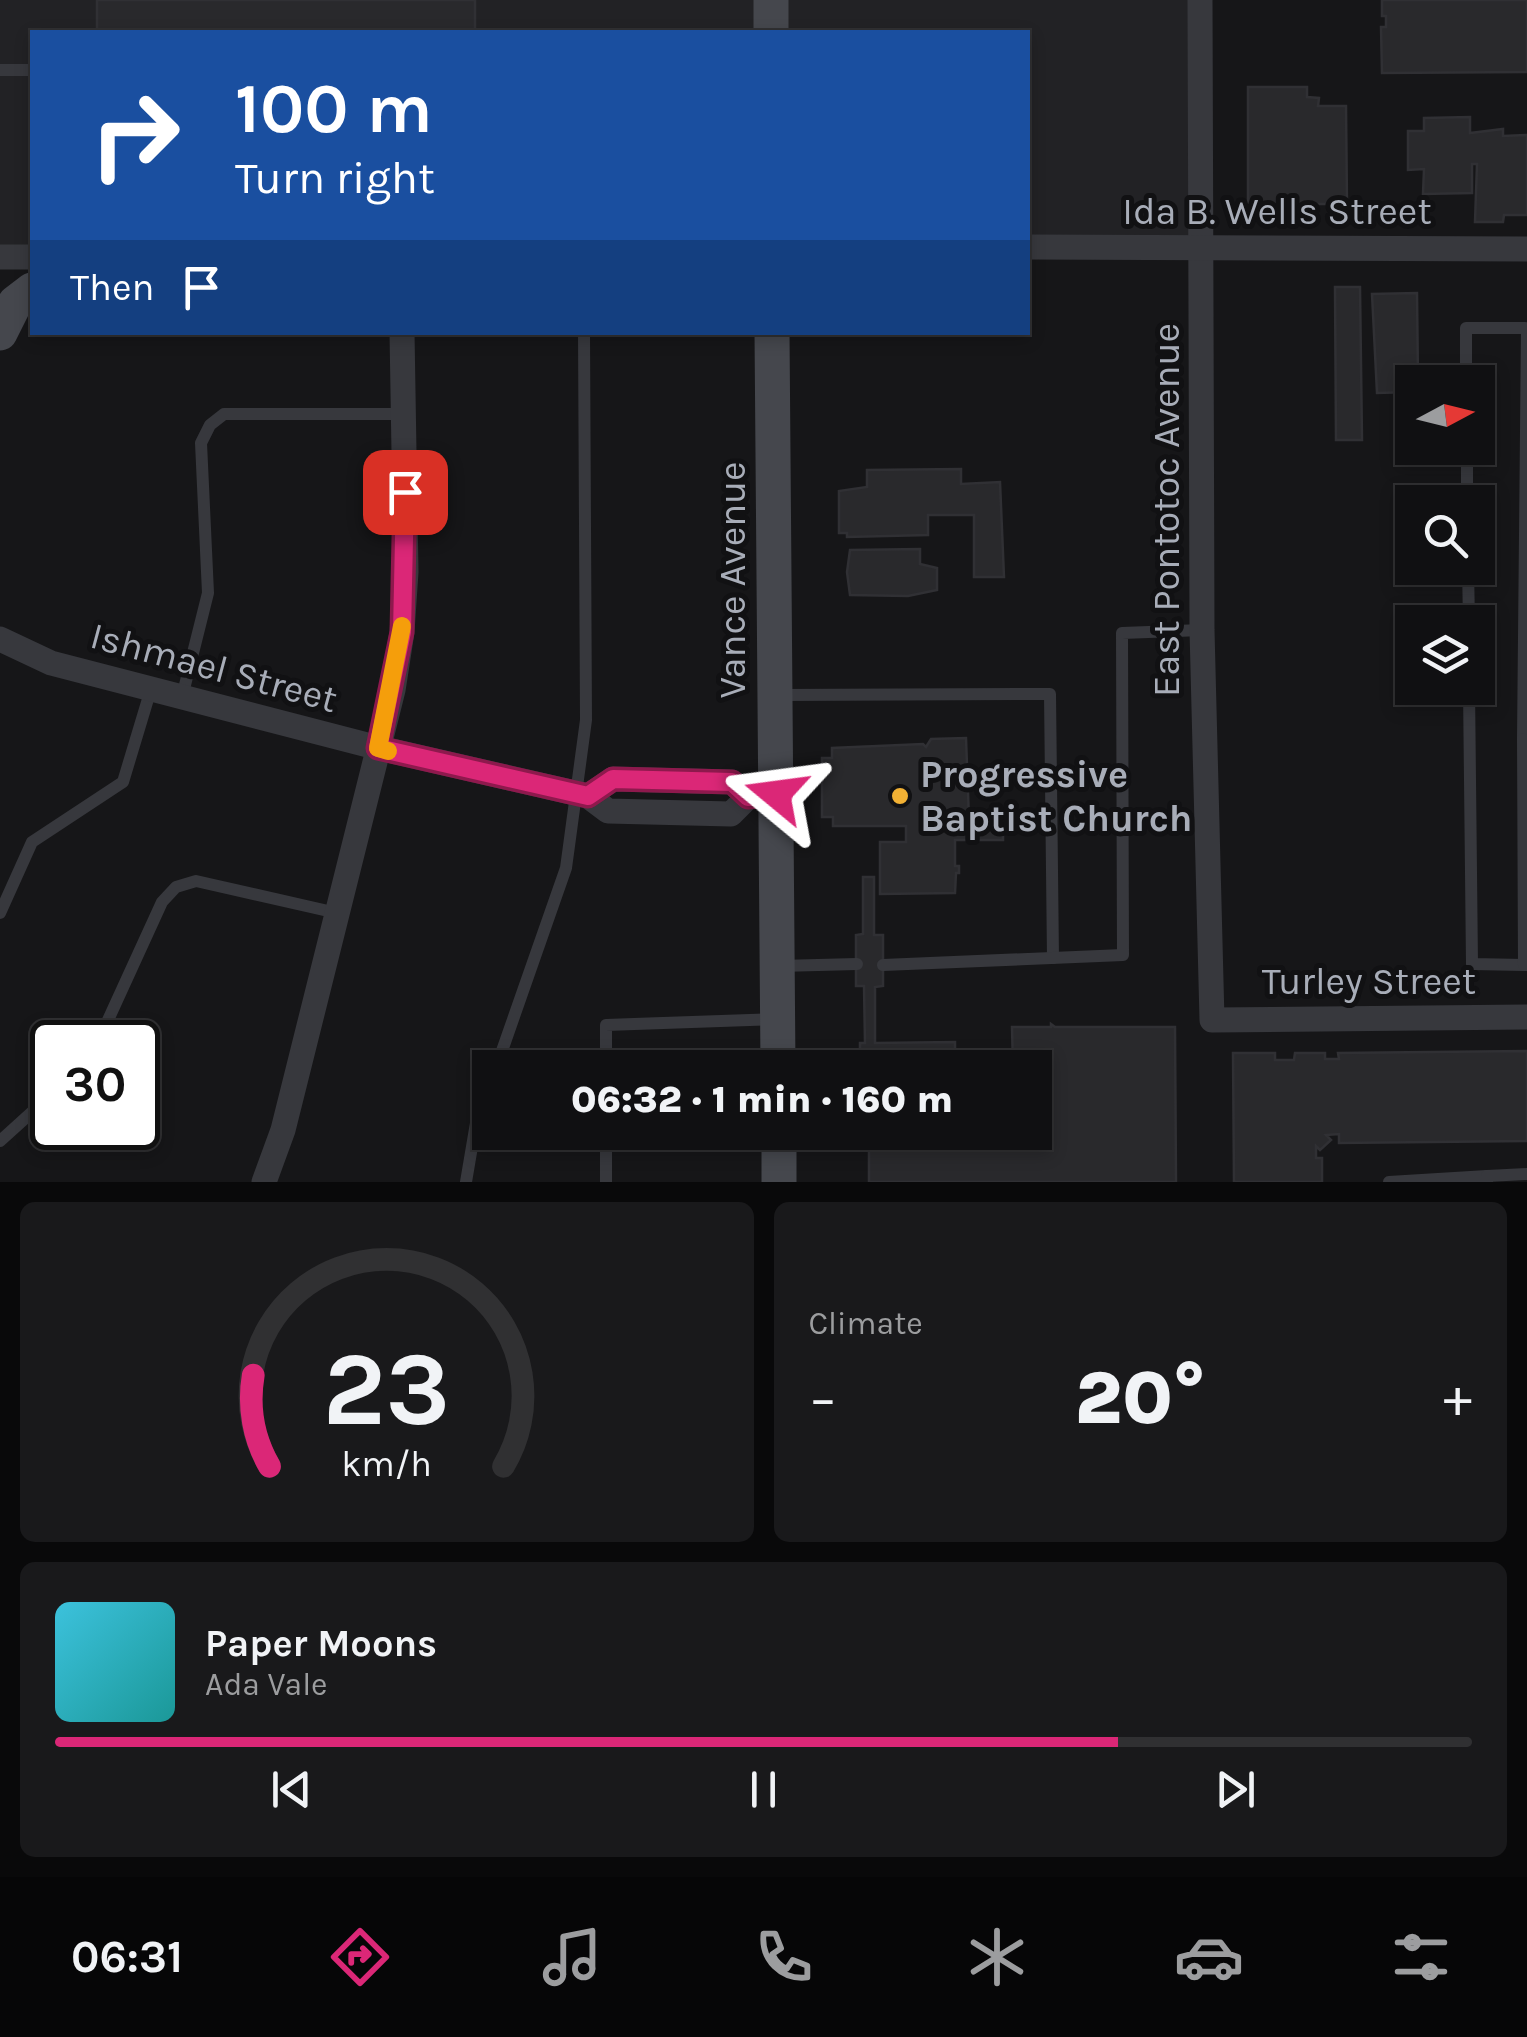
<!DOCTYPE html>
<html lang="en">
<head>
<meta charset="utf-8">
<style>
  :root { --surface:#101012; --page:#19191b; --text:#f1f3f6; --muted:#9c9d9f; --line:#303032; --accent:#db2777 }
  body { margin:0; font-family:Karla,sans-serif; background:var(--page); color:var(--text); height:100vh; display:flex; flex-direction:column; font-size:38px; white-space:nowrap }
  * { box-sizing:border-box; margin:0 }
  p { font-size:32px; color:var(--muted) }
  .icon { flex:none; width:55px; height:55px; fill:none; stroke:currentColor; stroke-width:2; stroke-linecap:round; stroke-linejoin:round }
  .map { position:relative; height:1182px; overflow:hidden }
  .panel { display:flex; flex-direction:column; gap:20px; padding:20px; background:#09090a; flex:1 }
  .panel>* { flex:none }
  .banner { position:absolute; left:30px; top:30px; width:1000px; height:305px; border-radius:0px; box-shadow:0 5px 15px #0003,0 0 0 2px var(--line); background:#1a4fa0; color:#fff; overflow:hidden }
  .needle { width:65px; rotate:83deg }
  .controls { position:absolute; left:1395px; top:365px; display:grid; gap:20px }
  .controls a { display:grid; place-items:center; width:100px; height:100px; border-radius:0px; background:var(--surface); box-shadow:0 5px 15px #0003,0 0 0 2px var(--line); font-size:50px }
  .speed { position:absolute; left:30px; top:1020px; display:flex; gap:20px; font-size:50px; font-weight:700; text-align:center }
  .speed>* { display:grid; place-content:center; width:130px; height:130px; border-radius:50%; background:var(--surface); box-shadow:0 5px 15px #0003,0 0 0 2px var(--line); line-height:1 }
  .speed .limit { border:5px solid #111; border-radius:15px; background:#fff; color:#111 }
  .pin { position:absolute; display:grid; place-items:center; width:85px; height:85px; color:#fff; margin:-42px; border-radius:20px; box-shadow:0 5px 15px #0006 }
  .me { position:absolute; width:110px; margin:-55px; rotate:286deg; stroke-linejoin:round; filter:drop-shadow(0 0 8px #0008) }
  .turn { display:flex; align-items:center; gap:35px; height:210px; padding:0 40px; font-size:45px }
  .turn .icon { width:130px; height:130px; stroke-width:2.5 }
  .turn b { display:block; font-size:70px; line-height:85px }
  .then { display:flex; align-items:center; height:95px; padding:0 40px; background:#0003; gap:20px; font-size:38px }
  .big { font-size:75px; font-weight:800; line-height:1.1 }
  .panel .card { flex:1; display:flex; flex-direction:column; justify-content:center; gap:15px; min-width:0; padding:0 35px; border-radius:15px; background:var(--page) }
  .panel .dial { align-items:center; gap:0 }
  .dial svg { height:260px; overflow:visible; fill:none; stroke:var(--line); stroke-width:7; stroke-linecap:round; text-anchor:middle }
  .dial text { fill:var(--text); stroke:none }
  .song { display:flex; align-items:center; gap:30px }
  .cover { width:120px; height:120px; border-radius:15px; background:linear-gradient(135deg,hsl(190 70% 55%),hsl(180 70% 35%)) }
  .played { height:10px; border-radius:5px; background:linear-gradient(90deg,var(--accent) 75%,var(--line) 75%) }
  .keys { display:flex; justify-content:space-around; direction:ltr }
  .heat { display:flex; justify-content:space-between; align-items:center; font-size:55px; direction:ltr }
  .panel .tiles { flex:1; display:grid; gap:20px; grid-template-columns:1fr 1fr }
  .card:last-child { grid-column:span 2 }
  .trip { position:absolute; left:472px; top:1050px; width:580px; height:100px; border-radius:0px; background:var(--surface); box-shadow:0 5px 15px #0003,0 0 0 2px var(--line); font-weight:800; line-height:100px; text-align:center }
  .dock { display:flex; height:160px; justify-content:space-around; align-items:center; background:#060607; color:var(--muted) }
  .dock .icon { width:70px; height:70px }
  .dock .on { color:var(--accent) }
  .dock b { font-size:45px; color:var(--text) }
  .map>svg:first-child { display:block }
</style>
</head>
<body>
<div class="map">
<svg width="1527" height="1182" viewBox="0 0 1527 1182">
  <rect width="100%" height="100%" fill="#161618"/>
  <g fill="#222225">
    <polygon points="0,0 757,0 757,32 32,32 32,245 0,245"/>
    <polygon points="780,0 1193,0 1196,240 1028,240 1028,32 780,32"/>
  </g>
  <g fill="#29292c" stroke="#303034" stroke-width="2.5">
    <rect x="97" y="0" width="378" height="32"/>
    <polygon points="1382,0 1527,0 1527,72 1382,73 1381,27 1386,27 1386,16 1382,16"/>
    <polygon points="1248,87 1307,87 1307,97 1319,98 1318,106 1346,106 1347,204 1248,204"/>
    <polygon points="1470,117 1470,133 1503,129 1503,136 1527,135 1527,215 1504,215 1503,222 1475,222 1477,164 1472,164 1472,193 1423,194 1424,169 1408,170 1408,131 1424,131 1424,118"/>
    <polygon points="1335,287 1360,287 1362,440 1336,440"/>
    <polygon points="1417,293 1418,382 1412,382 1412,392 1377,393 1372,294"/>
    <polygon points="961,469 961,484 1000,482 1004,577 974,577 974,515 928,515 928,535 847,537 847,533 839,533 839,491 867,487 867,470"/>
    <polygon points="920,549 920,564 937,568 937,590 908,596 850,595 847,572 850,550"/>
    <polygon points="966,738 969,819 967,824 929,827 1003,827 1003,840 955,840 955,866 959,866 959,873 956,873 955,893 880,894 880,842 906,842 906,826 833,826 833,817 822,817 822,758 832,758 832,748 923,744 926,747 931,739"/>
    <polygon points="863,877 874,877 874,935 883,935 883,986 875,987 875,1043 955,1042 955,1068 860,1068 860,1043 865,1043 864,986 856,986 856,935 863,934"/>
    <polygon points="1051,1024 1055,1027 1175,1027 1176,1182 869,1182 869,1132 1035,1132 1035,1068 1013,1068 1012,1027 1051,1027"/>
    <rect x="974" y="1051" width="20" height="17"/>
    <polygon points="1527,1051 1527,1141 1339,1143 1339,1134 1326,1135 1331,1140 1320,1150 1316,1146 1316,1158 1322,1158 1322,1182 1234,1182 1233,1053 1275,1053 1275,1060 1294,1060 1295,1053 1325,1053 1325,1059 1339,1059 1338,1053"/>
  </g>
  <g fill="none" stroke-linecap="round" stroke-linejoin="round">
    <g stroke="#37383d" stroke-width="12">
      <polyline points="0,70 32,70"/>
      <polyline points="1527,329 1523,739 1527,739"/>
      <polyline points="1466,382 1466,328 1525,328"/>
      <polyline points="1467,448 1467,502"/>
      <polyline points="1468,568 1469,622"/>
      <polyline points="1469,688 1472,964 1524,965"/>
      <polyline points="777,695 1050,694 1053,958"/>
      <polyline points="182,697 208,593 201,443 210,425 224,414 403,414"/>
      <polyline points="1523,739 1524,965 1527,965"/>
      <polyline points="0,913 32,842 123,782 151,689"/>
      <polyline points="883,965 1123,955 1122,633 1202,630"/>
      <polyline points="779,966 857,964"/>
      <polyline points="98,1042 162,902 176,887 196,881 337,913"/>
      <polyline points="496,1068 566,868 586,720 584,332"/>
      <polyline points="606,1068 606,1025 775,1019"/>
      <polyline points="606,1132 606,1182"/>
      <polyline points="0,1141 52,1094"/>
      <polyline points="466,1182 476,1123 490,1084"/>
      <polyline points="1389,1182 1487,1176"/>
      <polyline points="1487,1182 1487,1176 1527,1174"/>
    </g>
    <g stroke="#37383d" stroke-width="25">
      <polyline points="1200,0 1202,630 1212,1020 1527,1017"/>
      <polyline points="1028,247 1527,249"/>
      <polyline points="0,257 32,257"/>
      <polyline points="0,639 51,663 379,748 588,796 608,811 731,814 748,797 776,794"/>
      <polyline points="588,796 613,779 732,782 748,797"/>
      <polyline points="264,1182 283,1130 393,690 402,632 406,572 402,332"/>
    </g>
    <g stroke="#45474d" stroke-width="35">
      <polyline points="771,32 771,0"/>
      <polyline points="772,332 778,1068"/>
      <polyline points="0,333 15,303 32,290"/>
      <polyline points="779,1132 779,1182"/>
    </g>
  </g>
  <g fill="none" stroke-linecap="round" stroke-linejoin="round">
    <defs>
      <polyline id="route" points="405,492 402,632 378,748 588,796 613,779 732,782 748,797 776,794"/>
    </defs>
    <use href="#route" stroke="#8e194d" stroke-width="25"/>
    <use href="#route" stroke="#db2777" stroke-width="18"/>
    <polyline stroke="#f59e0b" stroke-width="18" points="388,751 378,748 402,626"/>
  </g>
  <circle fill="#f2b134" stroke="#111113" stroke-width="4" cx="900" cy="796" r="10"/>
  <g text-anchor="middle" stroke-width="10" stroke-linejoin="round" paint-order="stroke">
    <g font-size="38" fill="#a8adb8" stroke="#111113">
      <text x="1277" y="224">Ida B. Wells Street</text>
      <text transform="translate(1166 510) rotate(-90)" y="13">East Pontotoc Avenue</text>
      <text transform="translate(732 580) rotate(-90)" y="13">Vance Avenue</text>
      <text transform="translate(214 667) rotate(15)" y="13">Ishmael Street</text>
      <text x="1369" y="994">Turley Street</text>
    </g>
    <g font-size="38" font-weight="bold" fill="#a8adb8" stroke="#111113" text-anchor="start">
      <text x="920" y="787">Progressive<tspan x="920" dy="44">Baptist Church</tspan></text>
    </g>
  </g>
</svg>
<div class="controls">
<a><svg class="needle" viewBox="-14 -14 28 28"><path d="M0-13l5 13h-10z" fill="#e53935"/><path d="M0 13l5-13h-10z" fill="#9c9d9f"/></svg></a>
<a><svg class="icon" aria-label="search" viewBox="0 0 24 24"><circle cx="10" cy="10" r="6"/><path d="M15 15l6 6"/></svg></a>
<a><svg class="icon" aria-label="layers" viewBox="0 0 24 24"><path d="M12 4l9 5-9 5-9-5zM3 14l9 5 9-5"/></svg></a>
</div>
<div class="speed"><div class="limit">30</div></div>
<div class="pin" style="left:405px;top:492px;background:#d93025"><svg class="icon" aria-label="arrive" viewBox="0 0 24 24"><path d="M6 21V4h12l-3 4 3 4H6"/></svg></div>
<svg class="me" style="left:776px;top:794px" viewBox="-20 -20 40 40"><path d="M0-17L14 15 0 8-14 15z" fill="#db2777" stroke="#fff" stroke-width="4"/></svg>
<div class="trip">06:32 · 1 min · 160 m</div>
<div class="banner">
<div class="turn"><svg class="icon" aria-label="right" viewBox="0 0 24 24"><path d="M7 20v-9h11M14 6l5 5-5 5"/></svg><div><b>100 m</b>Turn right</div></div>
<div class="then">Then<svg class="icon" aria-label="arrive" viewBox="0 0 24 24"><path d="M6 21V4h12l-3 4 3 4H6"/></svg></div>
</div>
</div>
<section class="panel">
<div class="tiles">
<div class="card dial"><svg viewBox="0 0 100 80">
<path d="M14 69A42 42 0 1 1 86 69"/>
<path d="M14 69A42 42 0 0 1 9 41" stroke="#db2777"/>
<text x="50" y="56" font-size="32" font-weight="700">23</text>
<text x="50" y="72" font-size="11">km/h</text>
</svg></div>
<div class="card"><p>Climate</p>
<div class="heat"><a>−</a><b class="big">20°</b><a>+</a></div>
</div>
<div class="card">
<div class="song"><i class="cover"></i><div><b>Paper Moons</b><p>Ada Vale</p></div></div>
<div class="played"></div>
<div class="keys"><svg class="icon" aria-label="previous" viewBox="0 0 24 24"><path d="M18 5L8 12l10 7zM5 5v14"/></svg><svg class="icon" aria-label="pause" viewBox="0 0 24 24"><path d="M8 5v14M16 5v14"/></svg><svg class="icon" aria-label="next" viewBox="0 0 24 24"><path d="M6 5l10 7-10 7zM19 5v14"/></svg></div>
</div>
</div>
</section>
<nav class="dock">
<b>06:31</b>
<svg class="icon on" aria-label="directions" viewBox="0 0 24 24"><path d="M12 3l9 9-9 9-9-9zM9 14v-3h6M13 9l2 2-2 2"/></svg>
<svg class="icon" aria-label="music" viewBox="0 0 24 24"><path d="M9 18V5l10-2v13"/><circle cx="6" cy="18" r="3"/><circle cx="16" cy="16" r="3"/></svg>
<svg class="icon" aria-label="phone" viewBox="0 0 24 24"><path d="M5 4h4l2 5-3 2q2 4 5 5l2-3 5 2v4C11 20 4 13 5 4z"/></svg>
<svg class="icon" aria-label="climate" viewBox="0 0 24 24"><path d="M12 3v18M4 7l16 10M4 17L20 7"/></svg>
<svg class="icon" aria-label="car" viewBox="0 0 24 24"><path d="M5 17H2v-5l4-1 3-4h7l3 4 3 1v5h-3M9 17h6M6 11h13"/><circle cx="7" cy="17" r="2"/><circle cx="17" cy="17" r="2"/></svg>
<svg class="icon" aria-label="filters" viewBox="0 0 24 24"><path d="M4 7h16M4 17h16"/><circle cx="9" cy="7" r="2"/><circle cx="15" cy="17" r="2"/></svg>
</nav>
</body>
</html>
